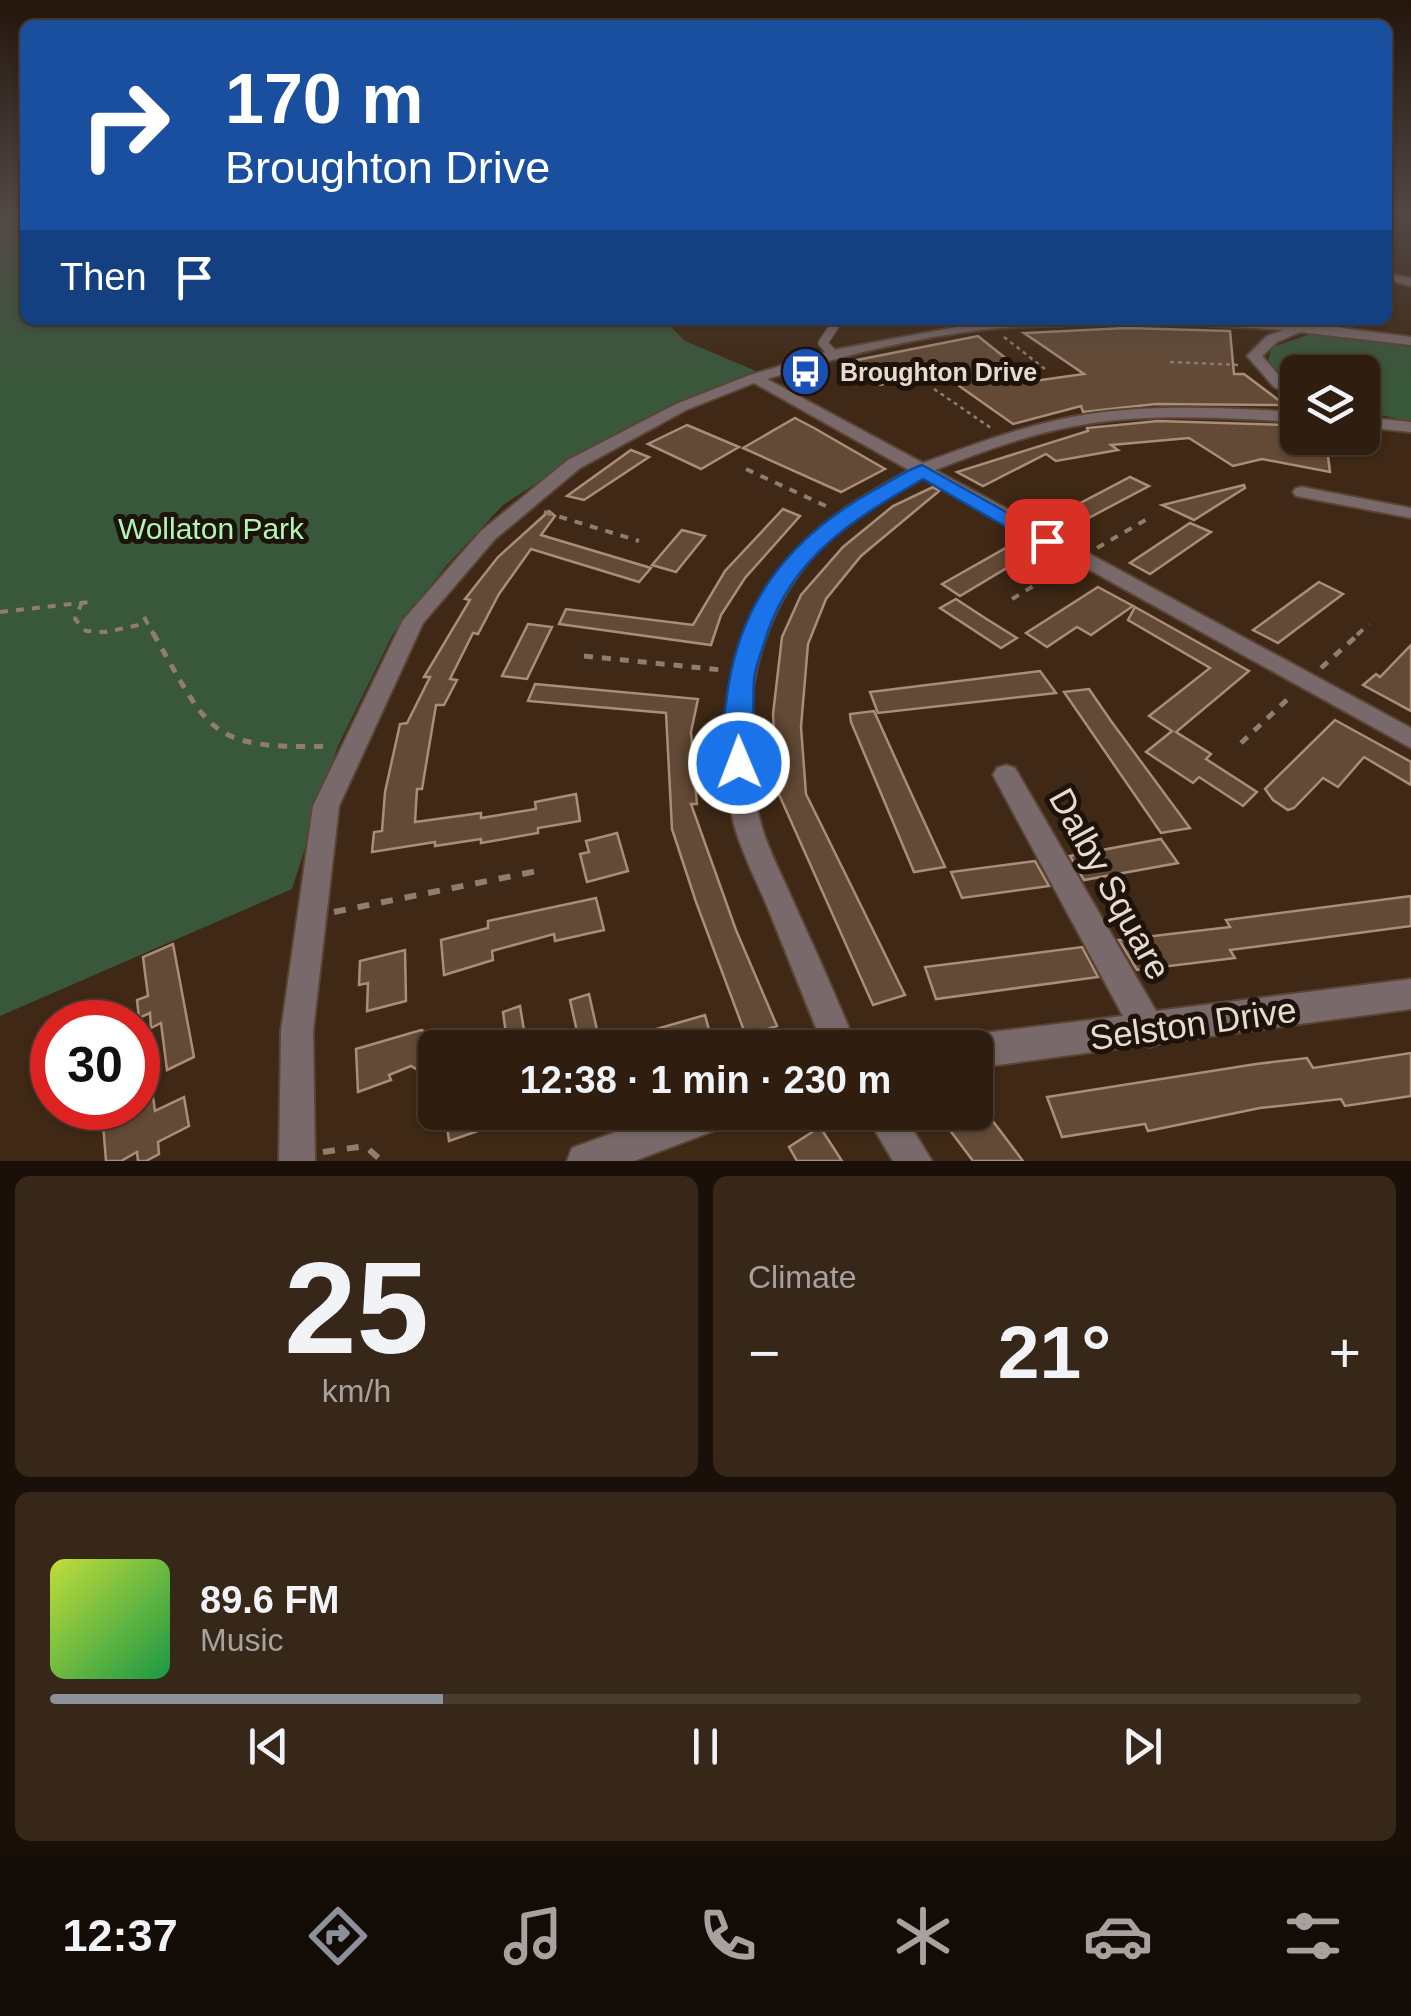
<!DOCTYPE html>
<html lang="en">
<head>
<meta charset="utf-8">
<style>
  :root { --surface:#2f1e10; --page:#372719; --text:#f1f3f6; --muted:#a7a29f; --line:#4a3c30; --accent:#8c9099 }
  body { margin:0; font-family:Helvetica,sans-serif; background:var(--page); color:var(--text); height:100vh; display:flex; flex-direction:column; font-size:38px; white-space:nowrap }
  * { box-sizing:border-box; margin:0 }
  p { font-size:32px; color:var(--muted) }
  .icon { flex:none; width:55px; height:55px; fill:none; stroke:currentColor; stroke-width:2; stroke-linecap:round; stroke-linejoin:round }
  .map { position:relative; height:1161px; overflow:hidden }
  .sheet { display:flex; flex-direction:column; gap:15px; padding:15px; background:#1a1009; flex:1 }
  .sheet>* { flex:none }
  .banner { position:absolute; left:20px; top:20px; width:1372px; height:305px; border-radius:15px; box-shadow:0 2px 8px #0004,0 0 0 2px var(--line); background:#1a4fa0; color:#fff; overflow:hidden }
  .fabs { position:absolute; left:1280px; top:355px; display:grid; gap:20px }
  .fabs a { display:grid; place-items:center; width:100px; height:100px; border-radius:15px; background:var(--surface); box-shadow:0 2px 8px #0004,0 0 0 2px var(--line); font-size:50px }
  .speed { position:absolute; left:30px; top:1000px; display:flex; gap:20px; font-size:50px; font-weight:700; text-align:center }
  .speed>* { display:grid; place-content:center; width:130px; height:130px; border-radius:50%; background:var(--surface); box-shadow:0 2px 8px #0004,0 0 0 2px var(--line); line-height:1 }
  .speed .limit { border:15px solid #d22; background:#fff; color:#111 }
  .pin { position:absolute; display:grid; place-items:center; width:85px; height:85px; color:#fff; margin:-42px; border-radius:20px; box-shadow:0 5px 15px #0006 }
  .me { position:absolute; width:110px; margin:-55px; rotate:359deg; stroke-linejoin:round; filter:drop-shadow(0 0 8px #0008) }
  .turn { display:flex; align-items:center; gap:35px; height:210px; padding:0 40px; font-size:45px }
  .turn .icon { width:130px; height:130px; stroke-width:2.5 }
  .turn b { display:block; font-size:70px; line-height:85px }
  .then { display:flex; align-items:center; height:95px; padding:0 40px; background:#0003; gap:20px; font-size:38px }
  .big { font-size:75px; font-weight:800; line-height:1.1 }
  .sheet .widget { flex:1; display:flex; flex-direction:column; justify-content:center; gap:15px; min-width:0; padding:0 35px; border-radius:15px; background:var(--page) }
  .sheet .dial { align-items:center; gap:0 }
  .dial b { font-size:130px; line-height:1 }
  .song { display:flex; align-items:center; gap:30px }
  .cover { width:120px; height:120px; border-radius:15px; background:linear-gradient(135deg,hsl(70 70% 55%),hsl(140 70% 35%)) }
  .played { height:10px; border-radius:5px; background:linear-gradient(90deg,var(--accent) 30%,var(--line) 30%) }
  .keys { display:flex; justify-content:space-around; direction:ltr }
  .heat { display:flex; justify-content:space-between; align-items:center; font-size:55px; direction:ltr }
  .sheet .tiles { flex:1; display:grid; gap:15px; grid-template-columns:1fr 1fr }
  .widget:last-child { grid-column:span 2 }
  .trip { position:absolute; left:418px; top:1030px; width:575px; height:100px; border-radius:15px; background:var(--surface); box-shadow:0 2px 8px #0004,0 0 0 2px var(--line); font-weight:800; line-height:100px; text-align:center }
  .tab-bar { display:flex; height:160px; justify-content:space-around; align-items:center; background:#130c06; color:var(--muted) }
  .tab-bar .icon { width:70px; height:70px }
  .tab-bar .on { color:var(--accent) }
  .tab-bar b { font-size:45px; color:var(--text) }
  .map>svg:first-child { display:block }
</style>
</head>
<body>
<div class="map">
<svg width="1411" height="1161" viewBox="0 0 1411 1161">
  <rect width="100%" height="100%" fill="#3f2815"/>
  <g fill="#39573a">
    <polygon points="0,215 25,215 25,320 664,320 685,341 756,371 664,409 602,441 503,505 447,565 393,634 338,746 292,889 0,1016"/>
    <polygon points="1339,334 1411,347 1411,422 1363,411 1362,372 1298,372 1297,389 1276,374 1268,361 1272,347 1308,335"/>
  </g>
  <g fill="#634a36" stroke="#aa8d78" stroke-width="2.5">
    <polygon points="1126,328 1230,331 1234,374 1244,374 1285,405 1156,404 1083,412 1081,406 1013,424 938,371 880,385 847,362 978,336 1034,381 1084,374 1024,333"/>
    <polygon points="795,418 814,428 885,469 841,492 743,448"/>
    <polygon points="1158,421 1290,425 1298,433 1293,436 1328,456 1330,472 1262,459 1233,466 1189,438 1111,445 1118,450 1056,461 1046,454 983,486 957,472 1088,431 1087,428"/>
    <polygon points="687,425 739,447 701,469 648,444"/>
    <polygon points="631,450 649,457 584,500 567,496"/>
    <polygon points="1130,477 1149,486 1066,530 1048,520"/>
    <polygon points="1244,485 1245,488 1194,520 1162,505"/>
    <polygon points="933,487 939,491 861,556 826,599 808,644 801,727 806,794 905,995 873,1005 777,790 773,714 782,637 801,595 843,547 893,506"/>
    <polygon points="783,509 800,516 745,578 721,615 711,645 559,624 566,609 693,625 725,571"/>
    <polygon points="549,511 555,516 541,535 651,568 639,582 531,549 499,594 478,634 473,633 450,679 457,680 444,705 436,705 422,789 417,789 415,822 481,813 481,818 536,809 535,802 576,794 580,821 538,828 538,833 481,843 481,839 435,846 435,842 372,852 374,832 382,831 385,792 400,724 407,723 430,677 424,677 470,600 465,599 498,557"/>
    <polygon points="1190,523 1211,532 1150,574 1130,563"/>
    <polygon points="682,530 705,536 676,572 652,565"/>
    <polygon points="1018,541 1035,551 960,596 942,584"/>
    <polygon points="1319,582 1343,594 1278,643 1253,630"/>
    <polygon points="1098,587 1133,606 1091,635 1077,627 1047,647 1026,633"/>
    <polygon points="956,599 985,618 1017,638 1001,648 940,608"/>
    <polygon points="1135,607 1249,671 1176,732 1211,754 1206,759 1257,792 1243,806 1199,777 1193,783 1146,752 1172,731 1149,716 1210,668 1128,620"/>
    <polygon points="528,624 552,627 527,679 502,676"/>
    <polygon points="1411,645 1411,711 1363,685 1376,674 1380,677"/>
    <polygon points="1040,671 1056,693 878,713 870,692"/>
    <polygon points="535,684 698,699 691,732 697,804 691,804 736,930 777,1026 746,1036 696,902 672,829 666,713 528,701"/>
    <polygon points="1089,689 1111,721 1190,828 1161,833 1064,692"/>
    <polygon points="874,711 906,782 945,867 914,872 851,722 850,714"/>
    <polygon points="1335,720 1411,762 1411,785 1364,757 1338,787 1323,778 1294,808 1288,810 1273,800 1265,789"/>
    <polygon points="617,833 628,871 587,882 580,854 589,852 586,841"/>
    <polygon points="1161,839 1178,863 1084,880 1070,856"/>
    <polygon points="1035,861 1049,886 962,898 951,872"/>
    <polygon points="1411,896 1411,926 1230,950 1235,958 1137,970 1119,940 1230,927 1226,920"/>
    <polygon points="596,898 604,930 555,941 554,934 492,951 493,960 444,975 441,940 488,928 488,921"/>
    <polygon points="173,944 194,1057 167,1070 161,1023 151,1028 150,1013 139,1018 137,1000 148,996 143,957"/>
    <polygon points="1082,947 1098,977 936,999 925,967"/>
    <polygon points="405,950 406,1001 367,1011 368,983 359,985 360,961"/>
    <polygon points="589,994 597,1030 578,1036 570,1000"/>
    <polygon points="520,1006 527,1048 508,1048 503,1012"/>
    <polygon points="705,1015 714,1048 609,1048 608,1043"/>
    <polygon points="421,1030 435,1036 435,1080 411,1066 389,1075 391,1080 358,1092 356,1049"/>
    <polygon points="1411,1053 1411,1096 1345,1106 1341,1099 1260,1108 1148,1131 1145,1124 1062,1137 1047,1097 1256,1064 1307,1058 1313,1068"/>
    <polygon points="153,1097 155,1111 184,1097 189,1126 158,1142 159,1154 146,1161 138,1161 137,1152 121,1161 106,1161 102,1112 111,1108 138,1108"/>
    <polygon points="445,1112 524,1112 524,1115 449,1141"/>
    <polygon points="955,1112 986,1112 1023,1161 973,1161 943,1121"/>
    <polygon points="820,1127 842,1161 797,1161 789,1147"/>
  </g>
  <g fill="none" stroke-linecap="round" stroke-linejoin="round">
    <defs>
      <polyline id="service" points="833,354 823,343 838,320"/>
      <g id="minor">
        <polygon points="1388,274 1411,278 1411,286 1388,280"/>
        <path d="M1112,320L1106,324C1067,326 1027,325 989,329C914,337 839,357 767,379L923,463C972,445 1020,427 1072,417C1146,403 1223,408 1298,412V422C1224,418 1148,412 1075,426C1026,435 981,452 935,470L1411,728V748L922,477C885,498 846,520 817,552C749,626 734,736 763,831C771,855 783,878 793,901C815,949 837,998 857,1048H824C805,1000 786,953 767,906C756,880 743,855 735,828C708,728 732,619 803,544C833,512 872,491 909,470L754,383L686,410L580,468L495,539L423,623L339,806L313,1031L315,1161H279L281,1031L313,806L403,620L481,531L568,460L676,404L750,375L833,350L989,321Z"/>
        <polygon points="1178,320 1320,325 1411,337 1411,345 1300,332 1277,342 1262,356 1284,381 1298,388 1298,398 1274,387 1247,356 1267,336 1283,330 1184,324"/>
        <polygon points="1362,417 1411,422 1411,432 1362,427"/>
        <polygon points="1302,487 1411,508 1411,518 1296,496 1293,492 1296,488"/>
        <polygon points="1006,765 1015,768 1156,1011 1411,979 1411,1009 1160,1043 1149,1047 1144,1045 975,1068 975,1048 960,1048 963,1039 975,1034 1123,1016 993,775 997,768"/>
        <polygon points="670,1112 737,1112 732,1124 634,1161 567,1161 572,1148"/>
        <polygon points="864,1112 902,1112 932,1161 893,1161"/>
      </g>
    </defs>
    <use href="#service" stroke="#5a4433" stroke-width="11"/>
    <use href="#minor" stroke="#5a4433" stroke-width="4"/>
    <g stroke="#907d6e" stroke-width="2.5" stroke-dasharray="4 4" stroke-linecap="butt">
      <polyline points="1004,337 1045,369"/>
      <polyline points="1170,362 1240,365"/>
      <polyline points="934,389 991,428"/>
    </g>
    <g stroke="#907d6e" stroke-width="4" stroke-dasharray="8 8" stroke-linecap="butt">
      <polyline points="746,469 828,507"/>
      <polyline points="544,512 639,541"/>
      <polyline points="1097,548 1147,519"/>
      <polyline points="1012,599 1063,568"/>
      <polyline points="82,602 75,619 86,631 106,632 148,623"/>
      <polyline points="0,612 89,602"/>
      <polyline points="144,617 154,635"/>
      <polyline points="1357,635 1369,624"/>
    </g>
    <g stroke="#907d6e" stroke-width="5" stroke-dasharray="9 9" stroke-linecap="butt">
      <path d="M153,633C210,732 208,750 331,746"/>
      <polyline points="584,656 722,670"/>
      <polyline points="1321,668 1360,633"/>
      <polyline points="1241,743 1292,695"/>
    </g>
    <g stroke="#907d6e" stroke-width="6" stroke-dasharray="12 12" stroke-linecap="butt">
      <polyline points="334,912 542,870"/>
      <polyline points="323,1152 365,1146 382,1161"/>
    </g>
    <use href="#service" stroke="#7a696a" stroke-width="9"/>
    <use href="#minor" fill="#7a696a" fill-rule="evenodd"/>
  </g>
  <linearGradient id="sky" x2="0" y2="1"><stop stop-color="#23160c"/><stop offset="0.57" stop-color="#524846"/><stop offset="1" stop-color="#524846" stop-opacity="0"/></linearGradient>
  <rect width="1411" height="377" fill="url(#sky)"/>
  <path fill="#1a73e8" stroke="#114b97" stroke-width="2.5" d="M922,465L1058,541L1047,547L1039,546L923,479C855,518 793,556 767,634C763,648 756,664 754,679C753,695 753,764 749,771L739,774L729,771C718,751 723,725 726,703C737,603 789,538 874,490C890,482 906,470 922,465Z"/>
  <defs>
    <symbol id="bus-disc" viewBox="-11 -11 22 22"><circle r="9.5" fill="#1a4fb4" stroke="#1e130b"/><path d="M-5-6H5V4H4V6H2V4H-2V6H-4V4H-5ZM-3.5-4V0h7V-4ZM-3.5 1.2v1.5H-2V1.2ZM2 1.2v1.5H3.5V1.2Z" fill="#fff"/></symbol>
  </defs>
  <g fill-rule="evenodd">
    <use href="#bus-disc" x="778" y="344" width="55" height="55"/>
  </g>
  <g text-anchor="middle" stroke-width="10" stroke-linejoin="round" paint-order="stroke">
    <g font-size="25" font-weight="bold" fill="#e9dace" stroke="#1e130b" text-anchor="start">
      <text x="840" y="381">Broughton Drive</text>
    </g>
    <g font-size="30" fill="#b1f6b3" stroke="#1e130b">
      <text x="211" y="539">Wollaton Park</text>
    </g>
    <g font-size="35" fill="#e9dace" stroke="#1e130b">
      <text transform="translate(1110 884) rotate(61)" y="12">Dalby Square</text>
      <text transform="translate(1193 1024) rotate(-8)" y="12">Selston Drive</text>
    </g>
  </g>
</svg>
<div class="fabs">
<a><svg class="icon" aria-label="layers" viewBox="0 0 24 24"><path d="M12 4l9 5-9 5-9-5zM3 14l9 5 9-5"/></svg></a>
</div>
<div class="speed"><div class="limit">30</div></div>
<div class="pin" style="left:1047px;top:541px;background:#d93025"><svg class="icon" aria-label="arrive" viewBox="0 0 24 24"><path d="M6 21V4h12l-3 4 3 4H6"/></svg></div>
<svg class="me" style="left:739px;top:763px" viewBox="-20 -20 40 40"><circle r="17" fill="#1a73e8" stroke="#fff" stroke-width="3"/><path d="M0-11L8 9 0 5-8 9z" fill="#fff"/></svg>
<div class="trip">12:38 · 1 min · 230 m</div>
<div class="banner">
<div class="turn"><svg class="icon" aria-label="right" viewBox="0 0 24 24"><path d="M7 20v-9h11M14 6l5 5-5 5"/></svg><div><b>170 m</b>Broughton Drive</div></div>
<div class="then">Then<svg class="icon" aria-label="arrive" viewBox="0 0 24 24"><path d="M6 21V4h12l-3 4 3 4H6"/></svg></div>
</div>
</div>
<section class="sheet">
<div class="tiles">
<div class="widget dial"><b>25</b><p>km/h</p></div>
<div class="widget"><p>Climate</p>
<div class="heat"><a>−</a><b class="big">21°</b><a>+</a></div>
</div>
<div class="widget">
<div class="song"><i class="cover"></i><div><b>89.6 FM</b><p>Music</p></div></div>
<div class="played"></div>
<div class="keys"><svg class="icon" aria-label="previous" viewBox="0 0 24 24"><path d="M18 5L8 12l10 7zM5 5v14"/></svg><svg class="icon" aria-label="pause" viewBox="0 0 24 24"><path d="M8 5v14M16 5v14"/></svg><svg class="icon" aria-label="next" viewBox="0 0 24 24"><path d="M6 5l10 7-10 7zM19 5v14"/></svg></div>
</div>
</div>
</section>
<nav class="tab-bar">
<b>12:37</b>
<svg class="icon on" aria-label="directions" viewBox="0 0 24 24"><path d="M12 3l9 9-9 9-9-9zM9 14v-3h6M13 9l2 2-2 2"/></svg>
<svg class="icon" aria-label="music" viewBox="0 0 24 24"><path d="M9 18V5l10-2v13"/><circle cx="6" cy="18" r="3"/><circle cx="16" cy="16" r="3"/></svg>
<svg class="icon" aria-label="phone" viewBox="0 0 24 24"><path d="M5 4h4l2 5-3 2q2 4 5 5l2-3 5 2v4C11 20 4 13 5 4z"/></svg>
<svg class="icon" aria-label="climate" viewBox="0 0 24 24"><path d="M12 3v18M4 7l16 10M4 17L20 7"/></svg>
<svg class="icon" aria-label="car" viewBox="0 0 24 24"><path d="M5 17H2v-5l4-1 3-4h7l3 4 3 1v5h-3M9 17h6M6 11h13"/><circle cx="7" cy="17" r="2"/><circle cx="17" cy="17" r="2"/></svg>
<svg class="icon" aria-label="filters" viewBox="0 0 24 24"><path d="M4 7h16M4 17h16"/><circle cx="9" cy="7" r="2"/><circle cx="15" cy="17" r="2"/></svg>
</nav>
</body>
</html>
